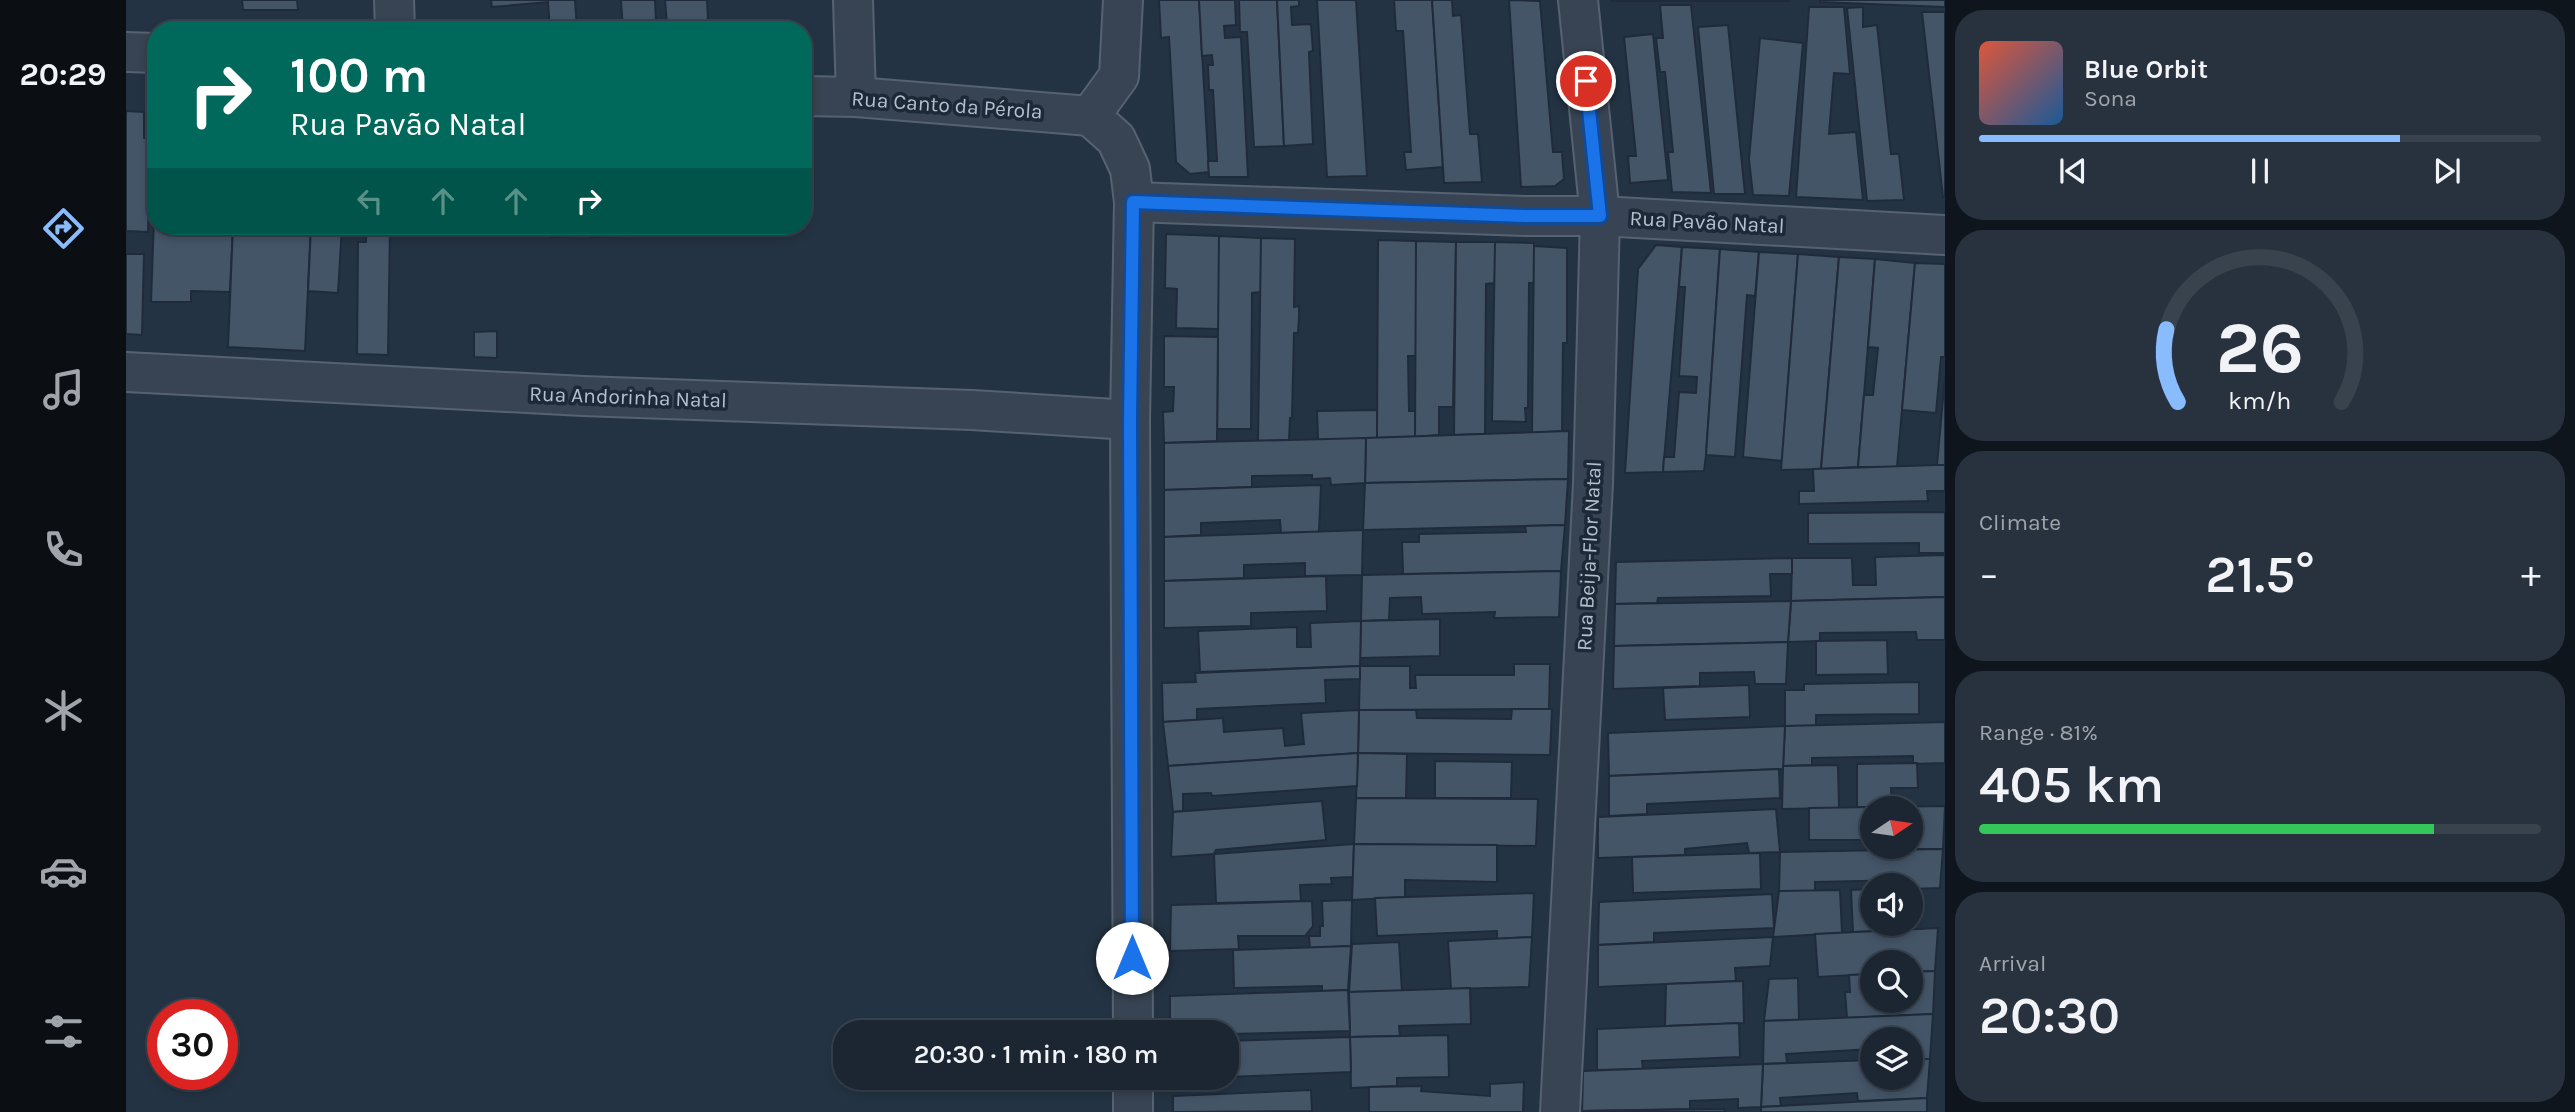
<!DOCTYPE html>
<html lang="en">
<head>
<meta charset="utf-8">
<style>
  :root { --surface:#1b2632; --page:#28323e; --text:#f1f3f6; --muted:#a0a5ac; --line:#39434d; --accent:#88bcff }
  body { margin:0; font-family:Karla,sans-serif; background:var(--page); color:var(--text); height:100vh; display:flex; flex-direction:column; font-size:26px; white-space:nowrap }
  * { box-sizing:border-box; margin:0 }
  p { font-size:23px; color:var(--muted) }
  .icon { flex:none; width:38px; height:38px; fill:none; stroke:currentColor; stroke-width:2; stroke-linecap:round; stroke-linejoin:round }
  .map { position:relative; flex:1; overflow:hidden }
  .drawer { display:flex; flex-direction:column; gap:10px; padding:10px; background:#0f151c; width:630px }
  .drawer>* { flex:none }
  .top-card { position:absolute; left:21px; top:21px; width:665px; height:214px; border-radius:28px; box-shadow:0 4px 10px #0003,0 0 0 2px var(--line); background:#00695c; color:#fff; overflow:hidden }
  .needle { width:46px; rotate:77deg }
  .buttons { position:absolute; left:1734px; top:796px; display:grid; gap:14px }
  .buttons a { display:grid; place-items:center; width:63px; height:63px; border-radius:50%; background:var(--surface); box-shadow:0 4px 10px #0003,0 0 0 2px var(--line); font-size:35px }
  .speed { position:absolute; left:21px; top:999px; display:flex; gap:14px; font-size:35px; font-weight:700; text-align:center }
  .speed>* { display:grid; place-content:center; width:91px; height:91px; border-radius:50%; background:var(--surface); box-shadow:0 4px 10px #0003,0 0 0 2px var(--line); line-height:1 }
  .speed .limit { border:10px solid #d22; background:#fff; color:#111 }
  .pin { position:absolute; display:grid; place-items:center; width:60px; height:60px; color:#fff; margin:-30px; border:4px solid #fff; border-radius:50%; box-shadow:0 2px 7px #0007 }
  .me { position:absolute; width:77px; margin:-38px; rotate:0deg; stroke-linejoin:round; filter:drop-shadow(0 0 5px #0008) }
  .turn { display:flex; align-items:center; gap:24px; height:147px; padding:0 28px; font-size:32px }
  .turn .icon { width:91px; height:91px; stroke-width:2.5 }
  .turn b { display:block; font-size:49px; line-height:60px }
  .lanes { display:flex; align-items:center; height:66px; padding:0 28px; background:#0003; justify-content:center; gap:35px; direction:ltr }
  .lanes .off { opacity:.35 }
  .big { font-size:52px; font-weight:600; line-height:1.1 }
  .drawer .widget { flex:1; display:flex; flex-direction:column; justify-content:center; gap:10px; min-width:0; padding:0 24px; border-radius:28px; background:var(--page) }
  .drawer .dial { align-items:center; gap:0 }
  .dial svg { height:182px; overflow:visible; fill:none; stroke:var(--line); stroke-width:7; stroke-linecap:round; text-anchor:middle }
  .dial text { fill:var(--text); stroke:none }
  .song { display:flex; align-items:center; gap:21px }
  .cover { width:84px; height:84px; border-radius:10px; background:linear-gradient(135deg,hsl(10 70% 55%),hsl(210 70% 35%)) }
  .played { height:7px; border-radius:4px; background:linear-gradient(90deg,var(--accent) 75%,var(--line) 75%) }
  .keys { display:flex; justify-content:space-around; direction:ltr }
  .heat { display:flex; justify-content:space-between; align-items:center; font-size:38px; direction:ltr }
  .charge { height:10px; border-radius:5px; background:linear-gradient(90deg,#34c759 81%,var(--line) 0) }
  .trip { position:absolute; left:707px; top:1020px; width:406px; height:70px; border-radius:28px; background:var(--surface); box-shadow:0 4px 10px #0003,0 0 0 2px var(--line); font-weight:600; line-height:70px; text-align:center }
  main { display:flex; flex:1; min-height:0 }
  .menu { display:flex; flex-direction:column; width:126px; justify-content:space-around; align-items:center; background:#0b0f14; color:var(--muted) }
  .menu .icon { width:49px; height:49px }
  .menu .selected { color:var(--accent) }
  .menu b { font-size:32px; color:var(--text) }
  .map>svg:first-child { display:block }
</style>
</head>
<body>
<main>
<nav class="menu">
<b>20:29</b>
<svg class="icon selected" aria-label="directions" viewBox="0 0 24 24"><path d="M12 3l9 9-9 9-9-9zM9 14v-3h6M13 9l2 2-2 2"/></svg>
<svg class="icon" aria-label="music" viewBox="0 0 24 24"><path d="M9 18V5l10-2v13"/><circle cx="6" cy="18" r="3"/><circle cx="16" cy="16" r="3"/></svg>
<svg class="icon" aria-label="phone" viewBox="0 0 24 24"><path d="M5 4h4l2 5-3 2q2 4 5 5l2-3 5 2v4C11 20 4 13 5 4z"/></svg>
<svg class="icon" aria-label="climate" viewBox="0 0 24 24"><path d="M12 3v18M4 7l16 10M4 17L20 7"/></svg>
<svg class="icon" aria-label="car" viewBox="0 0 24 24"><path d="M5 17H2v-5l4-1 3-4h7l3 4 3 1v5h-3M9 17h6M6 11h13"/><circle cx="7" cy="17" r="2"/><circle cx="17" cy="17" r="2"/></svg>
<svg class="icon" aria-label="filters" viewBox="0 0 24 24"><path d="M4 7h16M4 17h16"/><circle cx="9" cy="7" r="2"/><circle cx="15" cy="17" r="2"/></svg>
</nav>
<div class="map">
<svg width="1819" height="1112" viewBox="0 0 1819 1112">
  <rect width="100%" height="100%" fill="#243343"/>
  <g fill="#445568" stroke="#1f2b3a" stroke-width="2">
    <polygon points="116,0 171,0 172,10 117,10"/>
    <polygon points="365,0 449,0 451,30 424,30 422,2 366,7"/>
    <polygon points="495,0 529,0 530,20 540,20 541,30 497,30"/>
    <polygon points="539,0 581,0 582,21 541,25"/>
    <polygon points="1033,0 1073,0 1083,172 1064,174 1050,162 1043,37 1035,38"/>
    <polygon points="1073,0 1109,0 1110,25 1098,26 1099,38 1115,37 1122,177 1083,177 1082,161 1091,161 1087,90 1083,90 1082,65 1087,65 1086,55 1076,56"/>
    <polygon points="1113,0 1151,0 1158,146 1128,147 1121,32 1114,32"/>
    <polygon points="1151,0 1173,0 1173,6 1165,7 1166,25 1185,24 1187,51 1183,52 1187,144 1158,146"/>
    <polygon points="1191,0 1230,0 1241,176 1201,177"/>
    <polygon points="1268,0 1306,0 1317,167 1280,170 1278,152 1285,152 1277,31 1270,31"/>
    <polygon points="1306,0 1326,0 1327,16 1335,15 1344,134 1352,134 1356,182 1318,183"/>
    <polygon points="1383,0 1414,1 1427,152 1436,152 1438,179 1429,186 1395,187"/>
    <rect x="1485" y="0" width="179" height="1"/>
    <polygon points="1694,0 1819,0 1819,7 1694,2"/>
    <polygon points="1534,5 1565,5 1585,193 1546,192 1542,152 1547,152 1539,72 1534,72 1530,38 1537,38"/>
    <polygon points="1683,7 1718,7 1724,74 1708,73 1703,134 1730,132 1737,200 1670,197"/>
    <polygon points="1737,7 1737,27 1751,25 1765,154 1773,154 1778,200 1741,201 1721,8"/>
    <polygon points="1796,12 1819,12 1819,197 1817,197"/>
    <polygon points="1602,25 1619,194 1588,194 1572,27"/>
    <polygon points="1527,34 1542,180 1504,183 1502,156 1510,156 1498,37"/>
    <polygon points="1634,38 1677,43 1663,196 1627,195 1623,159"/>
    <polygon points="0,111 18,112 18,138 25,139 22,232 0,231"/>
    <polygon points="29,149 30,149 30,218 28,218"/>
    <polygon points="28,218 30,218 30,226 107,226 104,292 65,291 65,302 25,302"/>
    <polygon points="107,226 185,226 179,351 102,347"/>
    <polygon points="185,226 216,226 212,293 182,291"/>
    <polygon points="228,226 264,226 264,228"/>
    <rect x="346" y="226" width="37" height="2"/>
    <polygon points="425,226 456,226 456,236 425,237"/>
    <polygon points="465,226 503,226 503,236 465,237"/>
    <polygon points="240,227 264,228 262,355 231,354 232,242 240,242"/>
    <polygon points="1040,234 1093,236 1093,329 1050,328 1051,289 1039,288"/>
    <polygon points="1093,236 1135,238 1135,292 1126,293 1125,429 1091,429"/>
    <polygon points="1135,238 1169,239 1168,307 1173,306 1173,317 1172,333 1168,333 1166,418 1164,418 1163,440 1132,441"/>
    <polygon points="1252,240 1290,241 1290,356 1282,356 1283,411 1290,411 1289,437 1251,438"/>
    <polygon points="1290,241 1330,242 1327,407 1313,407 1313,435 1289,437"/>
    <polygon points="1330,242 1369,242 1369,283 1360,284 1359,434 1328,435"/>
    <polygon points="1369,242 1408,243 1408,283 1403,283 1402,408 1399,408 1400,422 1366,421"/>
    <polygon points="1530,245 1556,247 1537,472 1499,473 1512,269"/>
    <polygon points="1408,246 1441,248 1441,343 1437,343 1436,431 1406,433"/>
    <polygon points="1556,247 1594,249 1580,455 1578,471 1537,472 1538,457 1548,457 1553,392 1570,393 1571,377 1553,376 1559,287 1553,287"/>
    <polygon points="1594,249 1633,252 1629,296 1621,295 1609,457 1580,455"/>
    <polygon points="1633,252 1672,254 1656,461 1617,457"/>
    <polygon points="0,254 18,254 16,335 0,334"/>
    <polygon points="1672,254 1713,257 1695,469 1655,470"/>
    <polygon points="1713,257 1749,259 1738,395 1732,467 1695,469"/>
    <polygon points="1749,259 1789,263 1771,467 1732,467 1738,395 1747,395 1752,348 1742,347"/>
    <polygon points="1789,263 1819,264 1819,357 1815,357 1810,413 1776,410"/>
    <polygon points="371,331 371,358 348,357 348,332"/>
    <polygon points="1038,336 1092,337 1091,441 1038,443 1037,412 1047,411 1048,387 1038,387"/>
    <polygon points="1819,376 1819,465 1811,465"/>
    <polygon points="1251,410 1251,438 1192,440 1191,411"/>
    <polygon points="1443,431 1442,479 1239,483 1240,438"/>
    <polygon points="1240,438 1239,483 1205,485 1204,478 1186,479 1186,475 1126,476 1126,487 1038,490 1038,443"/>
    <polygon points="1811,465 1819,465 1819,491 1801,491 1802,501 1673,504 1673,491 1688,491 1687,469"/>
    <polygon points="1442,479 1439,525 1237,530 1239,483"/>
    <polygon points="1195,485 1193,532 1155,533 1154,520 1075,523 1075,535 1038,537 1038,490"/>
    <polygon points="1819,512 1819,553 1793,553 1793,543 1682,544 1682,513"/>
    <polygon points="1439,525 1435,571 1277,574 1276,542 1293,542 1293,534 1400,532 1399,526"/>
    <polygon points="1237,530 1236,575 1179,576 1179,563 1118,565 1118,578 1038,581 1038,537"/>
    <polygon points="1819,555 1819,597 1665,601 1666,558 1726,558 1727,585 1750,585 1749,557"/>
    <polygon points="1666,558 1666,574 1644,574 1645,596 1532,598 1531,603 1489,604 1490,562"/>
    <polygon points="1435,571 1433,617 1368,618 1369,612 1296,614 1295,597 1264,598 1263,620 1235,621 1236,575"/>
    <polygon points="1200,576 1201,611 1125,613 1125,626 1038,628 1038,581"/>
    <polygon points="1819,597 1819,640 1791,640 1790,632 1694,633 1694,641 1662,642 1665,601"/>
    <polygon points="1665,601 1662,642 1488,646 1489,604"/>
    <polygon points="1314,619 1314,656 1234,658 1235,621"/>
    <polygon points="1235,621 1234,666 1074,672 1072,631 1171,627 1171,647 1185,647 1184,623"/>
    <polygon points="1761,640 1762,674 1690,675 1690,641"/>
    <polygon points="1662,642 1660,684 1629,684 1628,672 1574,673 1574,686 1487,689 1488,646"/>
    <polygon points="1388,664 1424,664 1423,709 1233,710 1234,666 1284,666 1284,688 1290,688 1289,675 1388,675"/>
    <polygon points="1234,666 1234,679 1199,680 1200,703 1071,709 1071,720 1037,722 1036,683 1070,682 1069,673"/>
    <polygon points="1793,682 1793,714 1690,715 1690,726 1659,726 1659,690 1678,690 1678,684"/>
    <polygon points="1623,685 1624,717 1539,720 1537,688"/>
    <polygon points="1386,709 1426,709 1424,755 1232,753 1233,710 1290,710 1291,718 1385,719"/>
    <polygon points="1233,710 1232,753 1042,766 1037,722 1097,718 1098,732 1157,728 1159,746 1178,744 1175,713"/>
    <polygon points="1819,722 1819,763 1787,764 1787,756 1686,758 1686,765 1657,766 1659,726"/>
    <polygon points="1659,726 1657,769 1483,776 1482,733"/>
    <polygon points="1232,753 1281,754 1280,798 1230,798"/>
    <polygon points="1232,753 1231,786 1086,796 1085,793 1057,794 1057,811 1047,812 1042,766"/>
    <polygon points="1309,761 1386,762 1385,798 1309,798"/>
    <polygon points="1791,763 1792,788 1765,788 1766,807 1731,807 1731,764"/>
    <polygon points="1712,765 1713,808 1656,809 1657,766"/>
    <polygon points="1653,769 1654,798 1521,804 1521,814 1483,816 1483,776"/>
    <polygon points="1230,798 1412,799 1410,846 1228,844"/>
    <polygon points="1196,801 1200,840 1090,850 1088,854 1045,857 1047,812"/>
    <polygon points="1819,806 1817,849 1783,849 1785,847 1785,808 1746,808 1746,840 1683,840 1683,808"/>
    <polygon points="1650,809 1654,852 1623,853 1621,843 1559,849 1559,855 1472,858 1472,817"/>
    <polygon points="1228,844 1227,877 1205,878 1206,884 1174,885 1175,901 1090,903 1088,854"/>
    <polygon points="1228,844 1371,845 1371,882 1279,880 1279,897 1226,900"/>
    <polygon points="1817,849 1814,888 1785,889 1785,886 1780,886 1780,880 1689,882 1689,891 1653,891 1654,852"/>
    <polygon points="1634,853 1635,889 1507,893 1506,857"/>
    <polygon points="1746,889 1746,924 1784,924 1785,930 1727,932 1725,890"/>
    <polygon points="1714,890 1716,933 1647,937 1653,891"/>
    <polygon points="1408,893 1406,937 1371,939 1371,931 1251,936 1249,898"/>
    <polygon points="1646,894 1648,928 1528,933 1528,942 1472,945 1473,902"/>
    <polygon points="1226,900 1225,946 1184,948 1183,936 1194,936 1194,926 1197,926 1196,901"/>
    <polygon points="1186,901 1187,926 1179,936 1112,936 1113,949 1044,951 1045,905"/>
    <polygon points="1812,928 1809,971 1785,972 1785,962 1746,962 1746,974 1692,977 1689,934"/>
    <polygon points="1406,937 1403,987 1325,989 1322,941"/>
    <polygon points="1647,937 1644,966 1609,968 1610,981 1472,987 1472,945"/>
    <polygon points="1273,942 1276,991 1223,992 1226,944"/>
    <polygon points="1225,946 1222,990 1196,991 1196,986 1108,988 1107,950"/>
    <polygon points="1809,971 1807,1014 1721,1018 1719,992 1724,992 1723,975 1746,974 1746,1001 1785,1001 1785,972"/>
    <polygon points="1672,978 1673,1020 1638,1021 1643,979"/>
    <polygon points="1617,981 1618,1023 1539,1026 1540,984"/>
    <polygon points="1344,988 1345,1024 1273,1026 1274,1036 1224,1037 1223,992"/>
    <polygon points="1222,990 1224,1031 1101,1034 1044,1032 1044,996"/>
    <polygon points="1807,1014 1804,1059 1785,1059 1785,1040 1746,1040 1746,1049 1660,1054 1661,1063 1637,1064 1638,1021"/>
    <polygon points="1613,1023 1614,1057 1516,1061 1517,1069 1471,1070 1471,1029"/>
    <polygon points="1322,1035 1323,1077 1271,1078 1271,1086 1225,1088 1224,1037"/>
    <polygon points="1224,1037 1225,1072 1101,1077 1101,1041"/>
    <polygon points="1785,1059 1804,1059 1801,1098 1732,1101 1731,1093 1654,1098 1655,1106 1635,1107 1637,1064 1746,1060 1746,1078 1785,1078"/>
    <polygon points="1637,1064 1635,1107 1612,1108 1612,1099 1564,1101 1564,1109 1456,1111 1457,1071"/>
    <polygon points="1398,1082 1397,1112 1243,1112 1243,1087 1296,1086 1295,1091 1364,1096 1364,1084"/>
    <polygon points="1185,1090 1186,1111 1047,1112 1047,1096"/>
    <polygon points="1801,1098 1801,1112 1635,1112 1635,1107"/>
    <polygon points="1598,1109 1599,1112 1456,1112 1456,1111"/>
  </g>
  <g fill="none" stroke-linecap="round" stroke-linejoin="round">
    <defs>
      <g id="minor">
        <polyline points="268,0 269,30"/>
        <polyline points="727,0 730,97"/>
        <polyline points="997,0 993,76 964,116 990,139 1004,169 1008,202 1004,420 1007,1032"/>
        <polyline points="0,52 30,53"/>
        <polyline points="677,96 730,97 964,116"/>
        <polyline points="1008,202 1399,216 1474,216 1819,235"/>
        <polyline points="0,372 457,396 846,410 1004,420"/>
        <polyline points="1007,1078 1007,1112"/>
        <polyline points="1434,1112 1467,484 1474,216 1452,0"/>
      </g>
    </defs>
    <use href="#minor" stroke="#566270" stroke-width="42"/>
    <use href="#minor" stroke="#384453" stroke-width="38"/>
  </g>
  <g fill="none" stroke-linecap="round" stroke-linejoin="round">
    <defs>
      <polyline id="route" points="1006,958 1004,420 1007,202 1399,216 1474,216 1460,81"/>
    </defs>
    <use href="#route" stroke="#114b97" stroke-width="18"/>
    <use href="#route" stroke="#1a73e8" stroke-width="12"/>
  </g>
  <g text-anchor="middle" stroke-width="7" stroke-linejoin="round" paint-order="stroke">
    <g font-size="21" fill="#b5bfcd" stroke="#1d2938">
      <text transform="translate(821 105) rotate(4)" y="7">Rua Canto da Pérola</text>
      <text transform="translate(1581 222) rotate(3)" y="7">Rua Pavão Natal</text>
      <text transform="translate(502 397) rotate(2)" y="7">Rua Andorinha Natal</text>
      <text transform="translate(1463 556) rotate(-87)" y="7">Rua Beija-Flor Natal</text>
    </g>
  </g>
</svg>
<div class="buttons">
<a><svg class="needle" viewBox="-14 -14 28 28"><path d="M0-13l5 13h-10z" fill="#e53935"/><path d="M0 13l5-13h-10z" fill="#a0a5ac"/></svg></a>
<a><svg class="icon" aria-label="sound" viewBox="0 0 24 24"><path d="M4 9h4l5-4v14l-5-4H4zM17 9q2 3 0 6"/></svg></a>
<a><svg class="icon" aria-label="search" viewBox="0 0 24 24"><circle cx="10" cy="10" r="6"/><path d="M15 15l6 6"/></svg></a>
<a><svg class="icon" aria-label="layers" viewBox="0 0 24 24"><path d="M12 4l9 5-9 5-9-5zM3 14l9 5 9-5"/></svg></a>
</div>
<div class="speed"><div class="limit">30</div></div>
<div class="pin" style="left:1460px;top:81px;background:#d93025"><svg class="icon" aria-label="arrive" viewBox="0 0 24 24"><path d="M6 21V4h12l-3 4 3 4H6"/></svg></div>
<svg class="me" style="left:1006px;top:958px" viewBox="-20 -20 40 40"><circle r="19" fill="#fff"/><path d="M0-13L10 11 0 6-10 11z" fill="#1a73e8"/></svg>
<div class="trip">20:30 · 1 min · 180 m</div>
<div class="top-card">
<div class="turn"><svg class="icon" aria-label="right" viewBox="0 0 24 24"><path d="M7 20v-9h11M14 6l5 5-5 5"/></svg><div><b>100 m</b>Rua Pavão Natal</div></div>
<div class="lanes"><svg class="icon off" aria-label="left" viewBox="0 0 24 24"><path d="M17 20v-9H6M10 6l-5 5 5 5"/></svg><svg class="icon off" aria-label="ahead" viewBox="0 0 24 24"><path d="M12 20V5M6 11l6-6 6 6"/></svg><svg class="icon off" aria-label="ahead" viewBox="0 0 24 24"><path d="M12 20V5M6 11l6-6 6 6"/></svg><svg class="icon" aria-label="right" viewBox="0 0 24 24"><path d="M7 20v-9h11M14 6l5 5-5 5"/></svg></div>
</div>
</div>
<section class="drawer">
<div class="widget">
<div class="song"><i class="cover"></i><div><b>Blue Orbit</b><p>Sona</p></div></div>
<div class="played"></div>
<div class="keys"><svg class="icon" aria-label="previous" viewBox="0 0 24 24"><path d="M18 5L8 12l10 7zM5 5v14"/></svg><svg class="icon" aria-label="pause" viewBox="0 0 24 24"><path d="M8 5v14M16 5v14"/></svg><svg class="icon" aria-label="next" viewBox="0 0 24 24"><path d="M6 5l10 7-10 7zM19 5v14"/></svg></div>
</div>
<div class="widget dial"><svg viewBox="0 0 100 80">
<path d="M14 69A42 42 0 1 1 86 69"/>
<path d="M14 69A42 42 0 0 1 9 37" stroke="#88bcff"/>
<text x="50" y="56" font-size="32" font-weight="700">26</text>
<text x="50" y="72" font-size="11">km/h</text>
</svg></div>
<div class="widget"><p>Climate</p>
<div class="heat"><a>−</a><b class="big">21.5°</b><a>+</a></div>
</div>
<div class="widget"><p>Range · 81%</p><b class="big">405 km</b><div class="charge"></div></div>
<div class="widget"><p>Arrival</p><b class="big">20:30</b></div>
</section>
</main>
</body>
</html>
